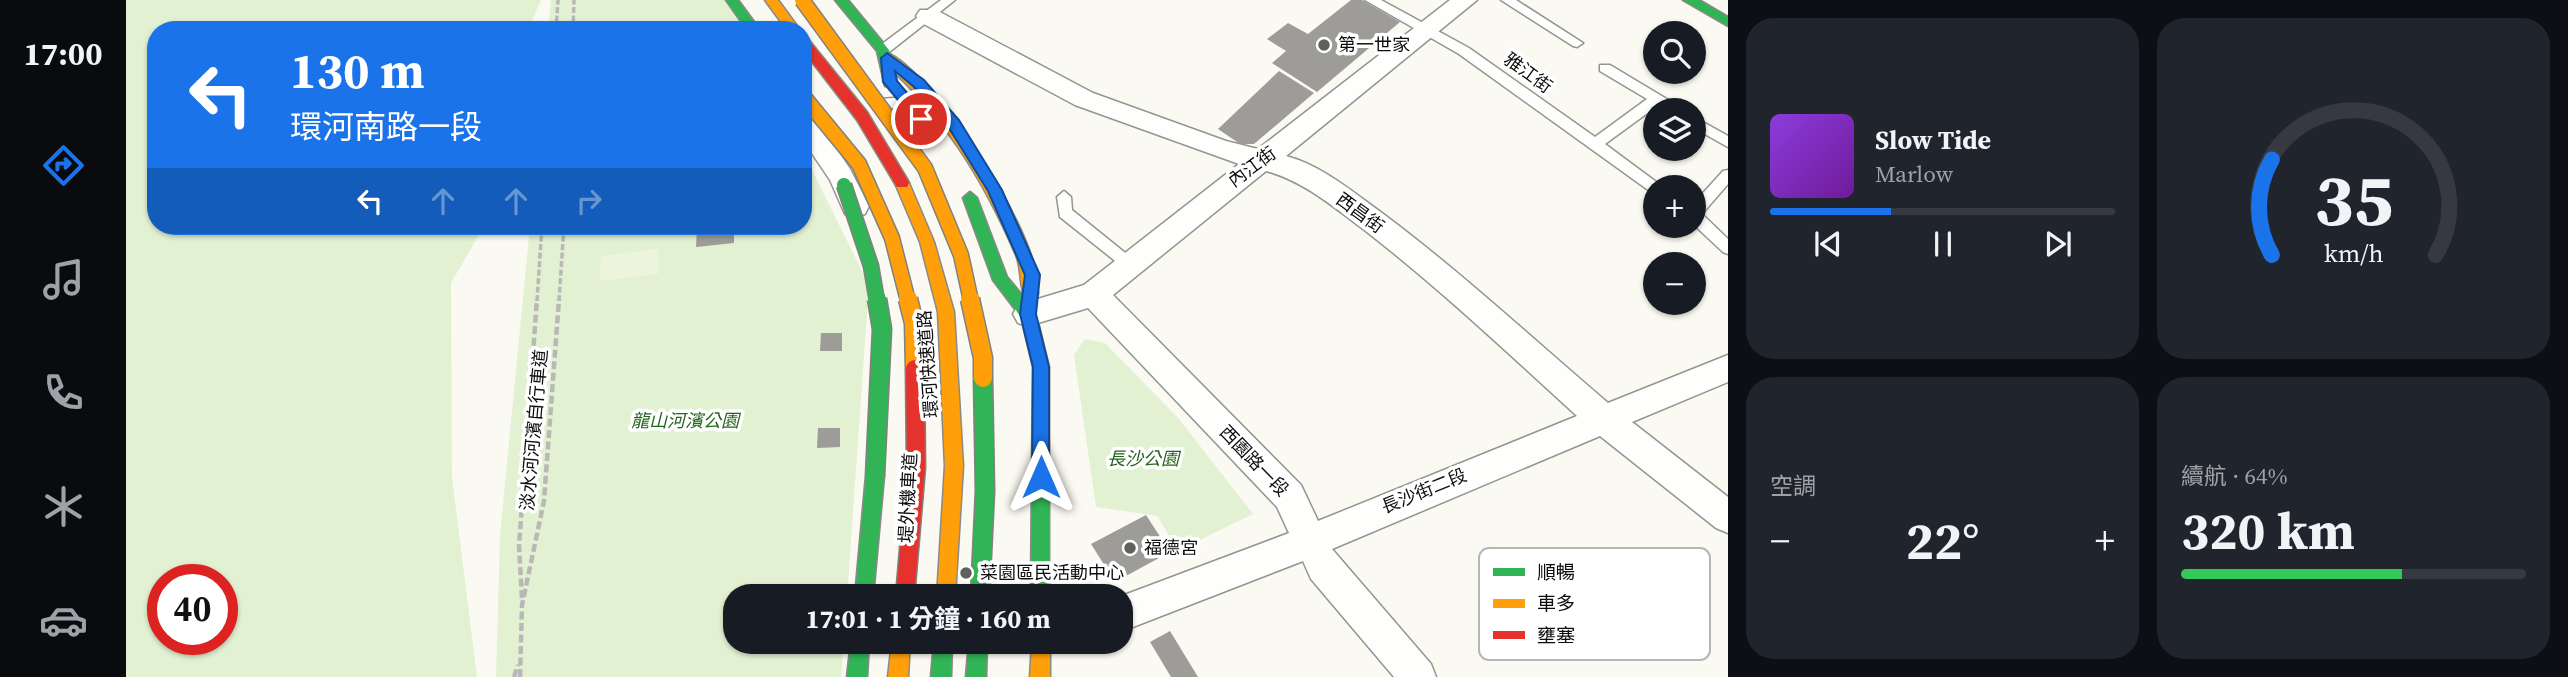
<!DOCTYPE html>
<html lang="zh-TW">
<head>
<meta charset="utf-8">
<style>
  :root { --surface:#171b24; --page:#20242c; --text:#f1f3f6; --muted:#9ea1a6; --line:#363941; --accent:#1a73e8 }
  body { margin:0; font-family:"Source Serif 4","Noto Sans TC",serif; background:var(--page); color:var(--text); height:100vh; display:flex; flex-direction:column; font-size:26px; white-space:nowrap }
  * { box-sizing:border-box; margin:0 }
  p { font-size:23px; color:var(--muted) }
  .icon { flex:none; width:38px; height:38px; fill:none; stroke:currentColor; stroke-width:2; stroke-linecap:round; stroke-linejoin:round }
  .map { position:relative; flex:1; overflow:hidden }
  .details { display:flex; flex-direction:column; gap:18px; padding:18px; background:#0d0f14; width:840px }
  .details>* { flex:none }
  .banner { position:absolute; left:21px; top:21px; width:665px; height:214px; border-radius:28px; box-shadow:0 2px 5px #0004; background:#1a73e8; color:#fff; overflow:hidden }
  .fabs { position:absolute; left:1517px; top:21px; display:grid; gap:14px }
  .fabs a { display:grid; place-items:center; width:63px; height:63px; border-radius:50%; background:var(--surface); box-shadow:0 2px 5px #0004; font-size:35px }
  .speed { position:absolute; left:21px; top:564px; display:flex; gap:14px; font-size:35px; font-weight:700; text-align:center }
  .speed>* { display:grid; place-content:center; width:91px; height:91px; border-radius:50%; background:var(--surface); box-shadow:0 2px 5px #0004; line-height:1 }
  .speed .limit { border:10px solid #d22; background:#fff; color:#111 }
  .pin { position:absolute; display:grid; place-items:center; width:60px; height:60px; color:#fff; margin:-30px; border:4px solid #fff; border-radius:50%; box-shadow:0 2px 7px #0007 }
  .me { position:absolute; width:77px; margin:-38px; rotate:0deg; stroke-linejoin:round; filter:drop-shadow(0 0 5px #0008) }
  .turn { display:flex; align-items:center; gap:24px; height:147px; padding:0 28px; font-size:32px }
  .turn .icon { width:91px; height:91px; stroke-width:2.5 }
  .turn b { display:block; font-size:49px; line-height:60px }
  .lanes { display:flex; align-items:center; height:66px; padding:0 28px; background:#0003; justify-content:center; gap:35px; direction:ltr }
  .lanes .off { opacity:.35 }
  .big { font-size:52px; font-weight:700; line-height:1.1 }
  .details .card { flex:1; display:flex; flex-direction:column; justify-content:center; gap:10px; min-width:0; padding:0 24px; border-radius:28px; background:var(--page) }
  .details .dial { align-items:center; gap:0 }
  .dial svg { height:182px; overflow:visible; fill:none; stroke:var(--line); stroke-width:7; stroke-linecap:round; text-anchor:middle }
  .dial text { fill:var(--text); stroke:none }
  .song { display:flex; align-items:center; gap:21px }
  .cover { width:84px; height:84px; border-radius:10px; background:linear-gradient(135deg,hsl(270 70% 55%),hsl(280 70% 35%)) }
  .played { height:7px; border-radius:4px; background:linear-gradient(90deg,var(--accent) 35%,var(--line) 35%) }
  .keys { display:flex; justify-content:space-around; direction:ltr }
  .heat { display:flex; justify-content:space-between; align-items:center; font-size:38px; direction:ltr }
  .charge { height:10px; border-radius:5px; background:linear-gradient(90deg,#34c759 64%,var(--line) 0) }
  .details .tiles { flex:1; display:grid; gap:18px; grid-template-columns:repeat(2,1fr) }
  .trip { position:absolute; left:597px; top:584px; width:410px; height:70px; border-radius:28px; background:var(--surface); box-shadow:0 2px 5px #0004; font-weight:700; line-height:70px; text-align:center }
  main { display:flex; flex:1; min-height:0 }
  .tab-bar { display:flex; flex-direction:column; width:126px; justify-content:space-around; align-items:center; background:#090b0e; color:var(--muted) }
  .tab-bar .icon { width:49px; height:49px }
  .tab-bar .selected { color:var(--accent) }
  .tab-bar b { font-size:32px; color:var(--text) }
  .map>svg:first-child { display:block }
</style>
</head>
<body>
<main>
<nav class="tab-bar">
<b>17:00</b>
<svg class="icon selected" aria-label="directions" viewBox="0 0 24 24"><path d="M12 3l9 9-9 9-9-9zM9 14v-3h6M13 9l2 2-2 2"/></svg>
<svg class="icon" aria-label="music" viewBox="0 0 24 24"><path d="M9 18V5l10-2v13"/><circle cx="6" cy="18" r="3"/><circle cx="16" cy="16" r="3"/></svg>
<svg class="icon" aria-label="phone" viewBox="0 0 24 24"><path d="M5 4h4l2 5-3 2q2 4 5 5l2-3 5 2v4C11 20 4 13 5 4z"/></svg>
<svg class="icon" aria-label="climate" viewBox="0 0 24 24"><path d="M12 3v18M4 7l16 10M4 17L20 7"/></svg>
<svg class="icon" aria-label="car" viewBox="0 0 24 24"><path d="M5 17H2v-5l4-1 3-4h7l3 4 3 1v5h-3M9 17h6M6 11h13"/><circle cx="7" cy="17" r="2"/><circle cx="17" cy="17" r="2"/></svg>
</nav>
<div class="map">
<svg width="1602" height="677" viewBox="0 0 1602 677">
  <rect width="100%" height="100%" fill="#fbfaf2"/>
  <g fill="#e2f1d2" fill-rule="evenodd">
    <path d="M0,0H415L402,30H30V226H358L325,283L326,477L351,677H0ZM37,579H96V639H37Z"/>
    <polygon points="425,0 603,0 617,30 422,30"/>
    <polygon points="677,152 743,285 721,597 609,597 609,642 718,642 715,677 370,677 374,535 404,226 677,226"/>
    <polygon points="959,339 979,343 1053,419 1127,514 1051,551 1032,516 970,507 948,355"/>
  </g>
  <polygon fill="#ecf5db" points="532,249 532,274 474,281 475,256"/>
  <g fill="#9e9c98">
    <polygon points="1225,0 1236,0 1274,22 1191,92 1146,63 1160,51 1141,39 1162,23 1182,34"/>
    <polygon points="1153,71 1188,93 1128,144 1114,144 1092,129"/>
    <polygon points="571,226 608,226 608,243 570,247"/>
    <polygon points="695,333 716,333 716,351 694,351"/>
    <polygon points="692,428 714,428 714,447 691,448"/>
    <polygon points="1020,515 1044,552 989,582 965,544"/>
    <polygon points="1044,631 1072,677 1045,677 1024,642"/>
  </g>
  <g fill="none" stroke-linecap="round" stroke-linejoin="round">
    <defs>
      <g id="lane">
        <polygon points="815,0 829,0 762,53 752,53 752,47"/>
        <polygon points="1239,0 1255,0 1343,48 1469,137 1521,99 1474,71 1474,65 1484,65 1554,107 1556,110 1539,110 1531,106 1479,144 1537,187 1530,187 1530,193 1525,192 1333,54"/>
        <polygon points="1375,0 1390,0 1457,43 1451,47 1447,46"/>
        <polygon points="782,97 789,102 782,107 753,109 746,104 753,99"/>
        <polygon points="1568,117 1602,136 1602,147 1568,128"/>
        <polygon points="1602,170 1602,184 1576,214 1602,239 1602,254 1597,252 1568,225 1568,203 1597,171"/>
        <polygon points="938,191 945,197 946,210 1008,260 1010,264 1008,268 998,268 934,217 931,197"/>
      </g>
      <g id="street">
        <path d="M1324,0H1351L1160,156C1195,165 1227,192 1256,213C1335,272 1407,339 1482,403L1602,355V382L1506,422L1602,497V533L1590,528L1474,436L1206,549L1305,664L1310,677H1268L1185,579L1177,561L994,632L993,597L1163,533L1151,507L962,308L902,326L892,323L887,314L892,305L958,285L1113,164L949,105L794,22L790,16L794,10H810L967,93L1100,141L1132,149ZM1140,171C1178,181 1210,209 1241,232C1314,289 1382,353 1451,416L1192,521L1175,485L987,295Z"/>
        <polygon points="677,110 686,112 724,169 743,206 739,214 729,217 719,214 704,180 677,140"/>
      </g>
      <g id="fast">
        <polygon points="600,0 612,0 634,30 621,30"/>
        <polygon points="709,0 722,0 763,50 771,83 769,86 759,86 751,51"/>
        <polygon points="1557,0 1573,0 1602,17 1602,26"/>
        <polygon points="844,192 851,198 881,277 896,295 899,287 909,287 912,292 910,314 923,367 923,597 905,597 907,367 895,317 867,280 837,198"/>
        <polygon points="749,468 755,470 758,476 747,597 729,597 740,476 743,470"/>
        <polygon points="725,642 743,642 741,677 721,677"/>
        <polygon points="808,642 826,642 825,677 805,677"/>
        <polygon points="843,642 861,642 860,677 840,677"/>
      </g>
      <g id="slow">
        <polygon points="639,0 652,0 674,30 661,30"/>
        <path d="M761,53C805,69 929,255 909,297H899C893,285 896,269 890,255C858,180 818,115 756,61V55Z"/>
        <polygon points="776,178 783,183 808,242 828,312 837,466 829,597 811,597 819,466 812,312 794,242 769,183"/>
        <polygon points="766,642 784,642 782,677 762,677"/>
        <polygon points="906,642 924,642 924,677 904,677"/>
      </g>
      <polygon id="jam" points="677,37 681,38 741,112 781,179 783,183 781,187 771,187 731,120 677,50"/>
    </defs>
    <use href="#lane" stroke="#949490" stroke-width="3"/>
    <use href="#street" stroke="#949490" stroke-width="3"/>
    <use href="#fast" stroke="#8b8a87" stroke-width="3"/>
    <use href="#slow" stroke="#8b8a87" stroke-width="3"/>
    <use href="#jam" stroke="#8b8a87" stroke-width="3"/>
    <g stroke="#b8b8b6" stroke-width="3.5" stroke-dasharray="6 2.5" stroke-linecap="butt">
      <polyline points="430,30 432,0"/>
      <polyline points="447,30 448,0"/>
      <polyline points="411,301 416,226"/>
      <polyline points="433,301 438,226"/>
    </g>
    <g stroke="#b8b8b6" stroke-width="4.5" stroke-dasharray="8 3.5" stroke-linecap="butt">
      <polyline points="396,598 393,546 411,299"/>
      <polyline points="388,677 392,665"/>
      <polyline points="394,677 396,605 418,501 433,299"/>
    </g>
    <use href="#lane" fill="#fefefd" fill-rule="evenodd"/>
    <use href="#street" fill="#fefefd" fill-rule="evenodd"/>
    <use href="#fast" fill="#30b455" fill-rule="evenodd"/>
    <use href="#slow" fill="#ff9f0a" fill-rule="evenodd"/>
    <use href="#jam" fill="#e5322d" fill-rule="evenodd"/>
    <defs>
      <polyline id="fast-bridge-far1" points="718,185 745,266 751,301"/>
      <g id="fast-bridge">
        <polyline points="749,476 756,329 751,299"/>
        <polyline points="854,597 859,491 857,378"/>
      </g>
      <g id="slow-bridge-far1">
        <polyline points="676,0 799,168 835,255 845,301"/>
        <polyline points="677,96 733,164 766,238 782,301"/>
      </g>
      <g id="slow-bridge">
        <polyline points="782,299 788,323 789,369"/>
        <polyline points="844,299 857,358 857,378"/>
      </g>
      <polyline id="jam-bridge" points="779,597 790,467 789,369"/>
    </defs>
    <use href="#fast-bridge-far1" stroke="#81817d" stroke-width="17" stroke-linecap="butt"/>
    <use href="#fast-bridge" stroke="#81817d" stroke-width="21" stroke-linecap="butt"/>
    <use href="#slow-bridge-far1" stroke="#81817d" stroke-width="17" stroke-linecap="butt"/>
    <use href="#slow-bridge" stroke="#81817d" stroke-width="21" stroke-linecap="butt"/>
    <use href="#jam-bridge" stroke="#81817d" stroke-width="21" stroke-linecap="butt"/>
    <use href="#fast-bridge-far1" stroke="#30b455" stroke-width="14"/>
    <use href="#fast-bridge" stroke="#30b455" stroke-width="18"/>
    <use href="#slow-bridge-far1" stroke="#ff9f0a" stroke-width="14"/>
    <use href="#slow-bridge" stroke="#ff9f0a" stroke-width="18"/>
    <use href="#jam-bridge" stroke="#e5322d" stroke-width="18"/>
  </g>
  <polygon fill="#1a73e8" stroke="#114b97" stroke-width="2" points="761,53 798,80 833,120 876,190 914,275 910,314 923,367 923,477 921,482 915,485 908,482 906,477 907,367 894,314 899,275 862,191 823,128 788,87 769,71 771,81 800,115 800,122 790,122 757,82 755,58"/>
  <g fill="#60605d" stroke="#fff" stroke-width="2.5">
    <circle cx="1198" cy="45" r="7"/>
    <circle cx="1004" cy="548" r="7"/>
    <circle cx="840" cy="573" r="7"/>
  </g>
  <g text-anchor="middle" stroke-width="7" stroke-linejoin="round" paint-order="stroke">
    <g font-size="18" fill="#0d0d0d" stroke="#fff" text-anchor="start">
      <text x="1212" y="51">第一世家</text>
      <text x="1018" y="554">福德宮</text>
      <text x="854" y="579">菜園區民活動中心</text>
    </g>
    <g font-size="18" fill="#0d0d0d" stroke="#fff">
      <text transform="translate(1402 73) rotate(36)" y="6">雅江街</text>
      <text transform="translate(1126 167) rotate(-36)" y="6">內江街</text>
      <text transform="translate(1234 213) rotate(36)" y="6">西昌街</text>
      <text transform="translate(802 364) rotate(-94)" y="6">環河快速道路</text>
      <text transform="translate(408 430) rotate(-85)" y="6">淡水河河濱自行車道</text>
      <text transform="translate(1128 461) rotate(46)" y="6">西園路一段</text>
      <text transform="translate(1298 491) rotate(-22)" y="6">長沙街二段</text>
      <text transform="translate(782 498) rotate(-87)" y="6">堤外機車道</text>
    </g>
    <g font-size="18" font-style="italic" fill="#25661d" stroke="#fff">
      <text x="559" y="427">龍山河濱公園</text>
      <text x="1017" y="465">長沙公園</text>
    </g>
  </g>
  <rect x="1353" y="548" width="231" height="112" rx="10" fill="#fff" stroke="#b6b6b6" stroke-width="2"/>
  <rect x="1367" y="568" width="32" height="8" fill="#30b455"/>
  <rect x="1367" y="599" width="32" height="9" fill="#ff9f0a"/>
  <rect x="1367" y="631" width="32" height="8" fill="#e5322d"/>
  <g font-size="19" fill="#0d0d0d">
    <text x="1411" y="579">順暢</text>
    <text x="1411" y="610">車多</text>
    <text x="1411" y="642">壅塞</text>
  </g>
</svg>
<div class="fabs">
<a><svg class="icon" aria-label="search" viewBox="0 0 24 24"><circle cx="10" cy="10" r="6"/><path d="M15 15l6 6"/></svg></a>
<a><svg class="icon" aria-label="layers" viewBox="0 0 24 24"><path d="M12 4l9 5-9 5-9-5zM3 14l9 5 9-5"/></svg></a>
<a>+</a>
<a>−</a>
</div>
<div class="speed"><div class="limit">40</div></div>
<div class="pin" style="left:795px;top:119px;background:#d93025"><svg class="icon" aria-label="arrive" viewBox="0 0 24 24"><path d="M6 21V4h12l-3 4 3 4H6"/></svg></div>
<svg class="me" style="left:915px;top:477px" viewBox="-20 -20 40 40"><path d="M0-17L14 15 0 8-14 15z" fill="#1a73e8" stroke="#fff" stroke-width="4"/></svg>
<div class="trip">17:01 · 1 分鐘 · 160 m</div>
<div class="banner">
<div class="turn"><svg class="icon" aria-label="left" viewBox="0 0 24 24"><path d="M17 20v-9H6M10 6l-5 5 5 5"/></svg><div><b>130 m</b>環河南路一段</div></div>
<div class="lanes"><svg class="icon" aria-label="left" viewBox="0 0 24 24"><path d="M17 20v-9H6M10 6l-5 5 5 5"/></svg><svg class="icon off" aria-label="ahead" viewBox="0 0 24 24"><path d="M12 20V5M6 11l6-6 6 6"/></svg><svg class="icon off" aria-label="ahead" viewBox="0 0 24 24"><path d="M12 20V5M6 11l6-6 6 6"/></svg><svg class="icon off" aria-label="right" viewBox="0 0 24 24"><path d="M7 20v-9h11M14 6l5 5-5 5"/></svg></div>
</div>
</div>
<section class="details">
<div class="tiles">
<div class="card">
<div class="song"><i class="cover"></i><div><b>Slow Tide</b><p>Marlow</p></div></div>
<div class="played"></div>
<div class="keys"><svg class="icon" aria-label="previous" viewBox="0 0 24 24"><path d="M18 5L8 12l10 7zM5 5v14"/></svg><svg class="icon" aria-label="pause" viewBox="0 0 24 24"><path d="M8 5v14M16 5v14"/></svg><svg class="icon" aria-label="next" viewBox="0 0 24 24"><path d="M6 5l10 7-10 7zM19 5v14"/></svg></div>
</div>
<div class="card dial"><svg viewBox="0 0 100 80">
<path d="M14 69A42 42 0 1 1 86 69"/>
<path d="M14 69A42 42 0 0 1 14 27" stroke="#1a73e8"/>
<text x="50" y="56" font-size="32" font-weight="700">35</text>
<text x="50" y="72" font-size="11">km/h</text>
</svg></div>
<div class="card"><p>空調</p>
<div class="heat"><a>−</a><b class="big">22°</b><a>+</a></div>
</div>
<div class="card"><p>續航 · 64%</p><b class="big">320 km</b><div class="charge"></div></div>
</div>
</section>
</main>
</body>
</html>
